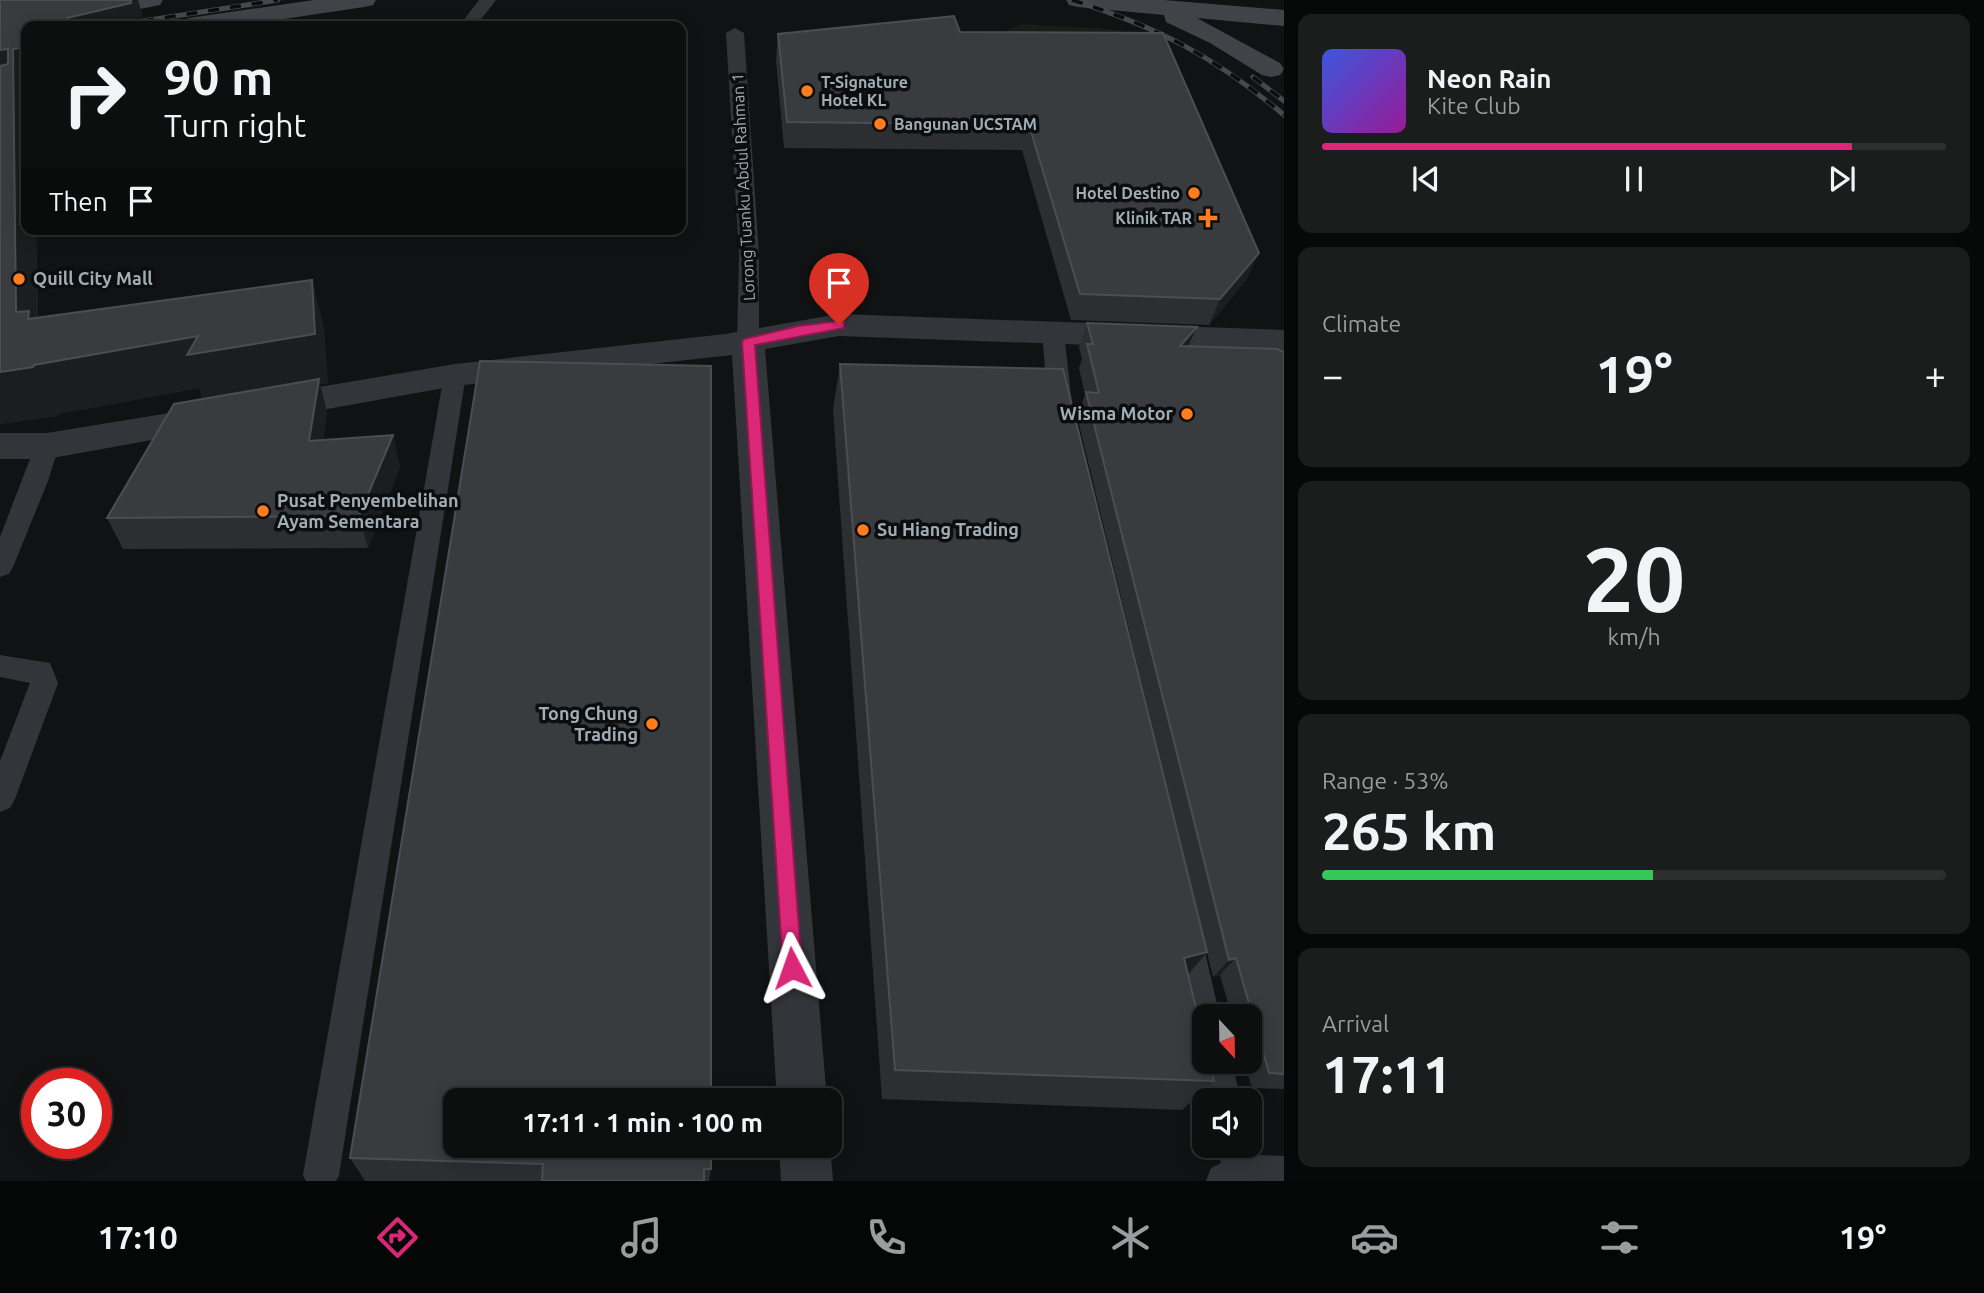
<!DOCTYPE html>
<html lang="en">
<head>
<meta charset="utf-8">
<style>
  :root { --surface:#0d0e0e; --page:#1b1c1c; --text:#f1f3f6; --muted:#9a9c9e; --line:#2d2e2e; --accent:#db2777 }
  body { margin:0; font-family:Ubuntu,sans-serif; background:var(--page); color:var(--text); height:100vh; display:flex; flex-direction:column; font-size:26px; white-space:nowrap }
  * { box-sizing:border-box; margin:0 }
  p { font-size:23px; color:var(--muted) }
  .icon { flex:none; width:38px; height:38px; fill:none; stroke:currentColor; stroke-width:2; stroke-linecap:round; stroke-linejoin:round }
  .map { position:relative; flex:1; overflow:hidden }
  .sheet { display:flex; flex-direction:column; gap:14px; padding:14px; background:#070808; width:700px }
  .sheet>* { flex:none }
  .guide { position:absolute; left:21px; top:21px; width:665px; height:214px; border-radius:14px; box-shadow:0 4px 18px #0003,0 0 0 2px var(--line); background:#0d0e0e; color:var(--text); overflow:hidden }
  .needle { width:46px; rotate:158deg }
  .tools { position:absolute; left:1192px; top:1004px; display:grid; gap:14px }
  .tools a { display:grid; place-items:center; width:70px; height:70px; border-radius:14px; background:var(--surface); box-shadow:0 4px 18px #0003,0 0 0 2px var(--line); font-size:35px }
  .speed { position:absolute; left:21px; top:1068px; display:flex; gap:14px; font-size:35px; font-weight:700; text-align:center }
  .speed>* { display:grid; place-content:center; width:91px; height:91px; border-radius:50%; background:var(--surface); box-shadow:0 4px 18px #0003,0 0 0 2px var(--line); line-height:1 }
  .speed .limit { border:10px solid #d22; background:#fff; color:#111 }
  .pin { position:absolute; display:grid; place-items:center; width:60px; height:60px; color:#fff; margin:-72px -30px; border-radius:50% 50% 50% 0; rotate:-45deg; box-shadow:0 0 7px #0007 }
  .pin .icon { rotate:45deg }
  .me { position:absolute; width:77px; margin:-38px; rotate:356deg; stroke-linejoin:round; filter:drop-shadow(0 0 5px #0008) }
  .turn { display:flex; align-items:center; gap:24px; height:147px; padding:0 28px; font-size:32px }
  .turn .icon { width:91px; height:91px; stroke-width:2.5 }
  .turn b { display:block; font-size:49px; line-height:60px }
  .then { display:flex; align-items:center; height:66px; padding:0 28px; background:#0003; gap:14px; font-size:26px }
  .big { font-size:52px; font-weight:700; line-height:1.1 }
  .sheet .card { flex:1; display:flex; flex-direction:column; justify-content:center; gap:10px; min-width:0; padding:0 24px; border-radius:14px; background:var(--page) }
  .sheet .dial { align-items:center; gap:0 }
  .dial b { font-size:91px; line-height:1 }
  .song { display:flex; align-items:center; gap:21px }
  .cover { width:84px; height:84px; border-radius:10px; background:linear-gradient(135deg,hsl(230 70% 55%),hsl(300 70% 35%)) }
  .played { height:7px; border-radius:4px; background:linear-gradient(90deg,var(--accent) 85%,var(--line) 85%) }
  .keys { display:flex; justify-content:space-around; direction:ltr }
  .heat { display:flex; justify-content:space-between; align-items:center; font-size:38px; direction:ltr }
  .charge { height:10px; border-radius:5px; background:linear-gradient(90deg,#34c759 53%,var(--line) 0) }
  .trip { position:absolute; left:443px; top:1088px; width:399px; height:70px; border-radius:14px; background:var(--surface); box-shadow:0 4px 18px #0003,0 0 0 2px var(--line); font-weight:700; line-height:70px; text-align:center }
  .menu { display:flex; height:112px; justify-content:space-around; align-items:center; background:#050606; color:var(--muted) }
  .menu .icon { width:49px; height:49px }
  .menu .current { color:var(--accent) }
  .menu b { font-size:32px; color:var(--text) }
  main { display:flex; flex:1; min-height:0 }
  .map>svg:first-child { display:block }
</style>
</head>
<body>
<main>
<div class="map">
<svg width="1284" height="1181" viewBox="0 0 1284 1181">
  <rect width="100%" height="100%" fill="#111213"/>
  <polygon fill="#181e17" points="1022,24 1111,29 1155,38 987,40"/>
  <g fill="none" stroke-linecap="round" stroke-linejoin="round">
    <g fill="#323539" fill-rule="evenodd">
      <polygon points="479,0 496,0 476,26 459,26"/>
      <polygon points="735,28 744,33 759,255 759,342 756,347 748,349 740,347 737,342 739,255 726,33"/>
      <polygon points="1053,326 1061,328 1064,333 1072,404 1068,410 1060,412 1052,410 1048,404 1042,333 1045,328"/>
      <polygon points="455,367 463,369 466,375 339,1175 336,1181 306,1181 303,1175 444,375 447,369"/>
      <polygon points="47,437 55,440 59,446 48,481 13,567 9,574 0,577 0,537 35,446 39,440"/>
      <polygon points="0,655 50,663 58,683 15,799 10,808 0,812 0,761 30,683 0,677"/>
      <polygon points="1185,920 1196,924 1201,935 1220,1017 1204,1017 1204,1033 1192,1029 1188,1017 1169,935 1174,924"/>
      <polygon points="1203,1050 1204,1062 1232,1062 1241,1101 1207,1101 1198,1062"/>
      <polygon points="1250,1139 1255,1155 1284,1156 1284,1181 1206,1181 1211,1168 1221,1163 1218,1146 1250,1146"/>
    </g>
    <g fill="#323539" fill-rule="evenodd">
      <polygon points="839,314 1284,330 1284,352 839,336 765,349 827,1101 777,1101 732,355 455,386 272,419 260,415 255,407 260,399 272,395 455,364 725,334"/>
      <polygon points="212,406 224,409 229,418 224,427 47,459 0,459 0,433 47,433"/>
      <polygon points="830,1143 833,1181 781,1181 779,1146 830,1146"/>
    </g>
    <g fill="#404449" fill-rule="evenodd">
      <polygon points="129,0 163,0 160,5 140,9 131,7"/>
      <polygon points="314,0 376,0 373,5 364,7 238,26 176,26 180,21 189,18"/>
      <polygon points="1066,0 1164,0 1284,10 1284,26 1197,18 1280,63 1284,69 1280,75 1271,77 1262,75 1210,43 1166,22 1164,15 1078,7 1069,5"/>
    </g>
    <defs>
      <g id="rail">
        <path d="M1072,0C1158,27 1215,57 1284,115"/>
        <polyline points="143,21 278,0"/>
        <polyline points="1253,77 1284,101"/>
      </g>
    </defs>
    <use href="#rail" stroke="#45494e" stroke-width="5"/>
    <use href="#rail" stroke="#0c0d0e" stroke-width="3.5" stroke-dasharray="11" stroke-linecap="butt"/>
  </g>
  <g fill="#2d2e31">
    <polygon points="0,0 138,0 141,11 143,26 26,26 26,229 36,229 38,318 312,280 324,329 328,383 320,384 327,412 323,440 393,435 400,467 368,548 123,549 107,518 203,399 199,388 58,414 57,416 0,424"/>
    <polygon points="960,32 1247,279 1209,325 1071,320 1022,150 784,148 776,60 778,34"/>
    <polygon points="1087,323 1188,347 1284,352 1284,1089 1252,1088 1244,1062 1250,1062 1250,1017 1232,1017 1220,975 1213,977 1207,953 1188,975 1214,1081 1182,1110 882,1099 833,410 840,364 1187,870 1077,416 1085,395 1079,368 1082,359 1079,347"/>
    <polygon points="350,1158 711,1169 709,1181 365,1181"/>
  </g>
  <g fill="#1c1d1f">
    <polygon points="131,0 138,0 141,11 143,26 68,26 67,18"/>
    <polygon points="26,47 26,229 36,229 38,331 312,280 324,329 328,383 320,384 327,412 319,473 205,404 199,388 58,414 57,416 0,424 0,372 16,312 0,100 0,50"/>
    <polygon points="1259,253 1247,279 1209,325 1220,299"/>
    <polygon points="1197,327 1186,351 1180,346"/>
    <polygon points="393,435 400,467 368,548 359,516"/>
    <polygon points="1207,952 1178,986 1184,958"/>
    <polygon points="1236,958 1220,975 1213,977 1229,960"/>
  </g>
  <g fill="#393c3f" stroke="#4a4e52" stroke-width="2">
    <polygon points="0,0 131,0 131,3 67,18 68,26 26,26 26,47 13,49 16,312 29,311 28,319 312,280 315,334 187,355 198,336 34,365 33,367 0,372 0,66 8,64 8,49 0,50"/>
    <polygon points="954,16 960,32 1163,33 1259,253 1220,299 1080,294 1029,125 787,122 778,34"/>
    <polygon points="1087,323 1197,327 1180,346 1277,349 1284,352 1284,1074 1269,1073 1236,958 1229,960 1086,392 1099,393 1087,344 1093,344"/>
    <polygon points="480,361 711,366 711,1101 455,1101 455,1146 711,1146 711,1169 704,1169 704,1181 542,1181 543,1164 350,1158"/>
    <polygon points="840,364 1063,369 1207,952 1184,958 1204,1042 1204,1062 1209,1062 1214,1081 895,1070"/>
    <polygon points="319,379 309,441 393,435 359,516 107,518 174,404"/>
  </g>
  <polygon fill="#db2777" stroke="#8e194d" stroke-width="2" points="839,321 844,322 844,328 755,345 802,968 799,975 792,977 785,975 783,968 742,342 744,339 798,326"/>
  <g fill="#ff7d1e" stroke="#0c0d0e" stroke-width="2.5">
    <circle cx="807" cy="91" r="7"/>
    <circle cx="880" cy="124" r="7"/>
    <circle cx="1194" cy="193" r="7"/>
    <path d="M1204.5 207.5h7v7h7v7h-7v7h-7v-7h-7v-7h7z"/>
    <circle cx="19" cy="279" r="7"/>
    <circle cx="1187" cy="414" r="7"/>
    <circle cx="263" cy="511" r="7"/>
    <circle cx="863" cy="530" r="7"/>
    <circle cx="652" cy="724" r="7"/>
  </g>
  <g text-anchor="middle" stroke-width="7" stroke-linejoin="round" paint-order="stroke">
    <g font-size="16" font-weight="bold" fill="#a1acb5" stroke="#0c0d0e" text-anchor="start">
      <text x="821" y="88">T-Signature<tspan x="821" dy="18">Hotel KL</tspan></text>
      <text x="894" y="130">Bangunan UCSTAM</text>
      <text x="1180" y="199" text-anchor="end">Hotel Destino</text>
      <text x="1192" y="224" text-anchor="end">Klinik TAR</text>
    </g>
    <g font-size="16" fill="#a1acb5" stroke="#0c0d0e">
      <text transform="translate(743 187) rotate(-93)" y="6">Lorong Tuanku Abdul Rahman 1</text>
    </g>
    <g font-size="18" font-weight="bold" fill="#a1acb5" stroke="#0c0d0e" text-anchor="start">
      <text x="33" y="285">Quill City Mall</text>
      <text x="1173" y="420" text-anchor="end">Wisma Motor</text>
      <text x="277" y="507">Pusat Penyembelihan<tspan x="277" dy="21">Ayam Sementara</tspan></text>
      <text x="877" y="536">Su Hiang Trading</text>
      <text x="638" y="720" text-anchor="end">Tong Chung<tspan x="638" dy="21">Trading</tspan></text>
    </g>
  </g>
</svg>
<div class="tools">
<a><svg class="needle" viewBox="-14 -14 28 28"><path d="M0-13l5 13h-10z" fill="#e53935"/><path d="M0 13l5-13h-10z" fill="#9a9c9e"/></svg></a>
<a><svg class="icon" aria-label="sound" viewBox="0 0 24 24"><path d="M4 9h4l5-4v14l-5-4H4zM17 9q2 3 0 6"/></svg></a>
</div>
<div class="speed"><div class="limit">30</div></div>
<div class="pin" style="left:839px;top:325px;background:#d93025"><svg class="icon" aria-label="arrive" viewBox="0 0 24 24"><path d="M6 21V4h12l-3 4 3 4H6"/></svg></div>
<svg class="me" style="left:792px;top:968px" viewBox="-20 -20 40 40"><path d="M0-17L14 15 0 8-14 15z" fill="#db2777" stroke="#fff" stroke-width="4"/></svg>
<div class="trip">17:11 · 1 min · 100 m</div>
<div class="guide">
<div class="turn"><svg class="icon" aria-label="right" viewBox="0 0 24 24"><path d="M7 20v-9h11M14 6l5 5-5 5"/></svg><div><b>90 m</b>Turn right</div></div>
<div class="then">Then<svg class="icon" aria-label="arrive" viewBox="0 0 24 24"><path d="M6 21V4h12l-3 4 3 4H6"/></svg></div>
</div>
</div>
<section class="sheet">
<div class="card">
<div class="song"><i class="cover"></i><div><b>Neon Rain</b><p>Kite Club</p></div></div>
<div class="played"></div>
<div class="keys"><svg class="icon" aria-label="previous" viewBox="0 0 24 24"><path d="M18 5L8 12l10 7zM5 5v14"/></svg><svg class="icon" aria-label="pause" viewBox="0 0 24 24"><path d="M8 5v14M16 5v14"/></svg><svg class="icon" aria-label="next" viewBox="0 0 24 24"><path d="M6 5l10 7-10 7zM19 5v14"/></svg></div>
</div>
<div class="card"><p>Climate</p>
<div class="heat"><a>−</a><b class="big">19°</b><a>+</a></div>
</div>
<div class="card dial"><b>20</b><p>km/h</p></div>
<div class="card"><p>Range · 53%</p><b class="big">265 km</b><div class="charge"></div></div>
<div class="card"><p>Arrival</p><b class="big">17:11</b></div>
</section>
</main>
<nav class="menu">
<b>17:10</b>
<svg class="icon current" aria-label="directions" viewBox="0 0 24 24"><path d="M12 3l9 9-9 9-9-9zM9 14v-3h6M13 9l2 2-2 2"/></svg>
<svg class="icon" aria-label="music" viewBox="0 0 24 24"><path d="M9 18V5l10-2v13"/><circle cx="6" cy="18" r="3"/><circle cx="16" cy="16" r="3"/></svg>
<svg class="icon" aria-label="phone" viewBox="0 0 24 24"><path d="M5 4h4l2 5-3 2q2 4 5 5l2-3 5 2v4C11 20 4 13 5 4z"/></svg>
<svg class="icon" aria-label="climate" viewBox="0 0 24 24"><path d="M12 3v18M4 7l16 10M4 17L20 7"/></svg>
<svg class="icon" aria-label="car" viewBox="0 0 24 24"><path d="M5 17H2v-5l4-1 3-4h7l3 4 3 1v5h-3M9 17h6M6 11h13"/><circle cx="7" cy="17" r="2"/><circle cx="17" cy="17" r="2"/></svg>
<svg class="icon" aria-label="filters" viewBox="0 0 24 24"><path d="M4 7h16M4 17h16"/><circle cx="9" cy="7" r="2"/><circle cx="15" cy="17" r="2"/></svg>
<b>19°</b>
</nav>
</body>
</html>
